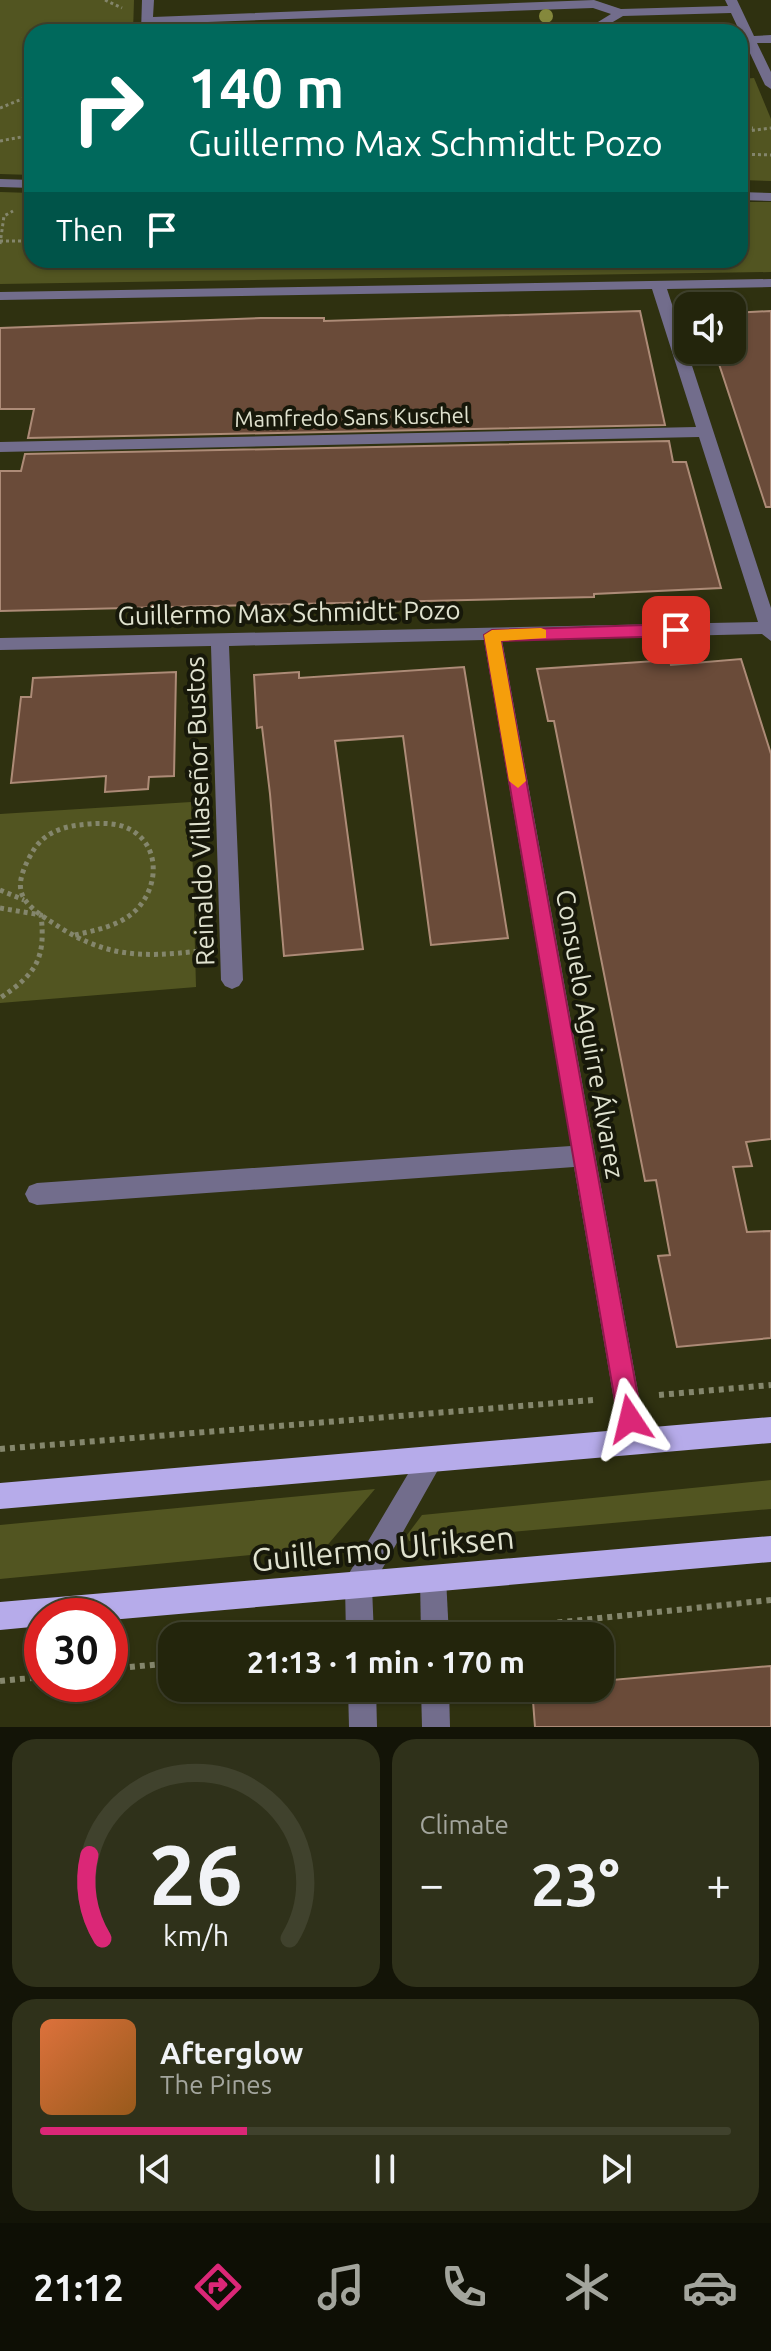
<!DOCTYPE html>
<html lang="en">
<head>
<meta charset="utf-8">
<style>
  :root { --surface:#23250c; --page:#2f311a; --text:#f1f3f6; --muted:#a3a59d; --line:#40422d; --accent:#db2777 }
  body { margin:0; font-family:Ubuntu,sans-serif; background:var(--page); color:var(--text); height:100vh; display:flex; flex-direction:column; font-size:30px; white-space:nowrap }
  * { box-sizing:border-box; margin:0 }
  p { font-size:26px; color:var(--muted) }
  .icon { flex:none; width:44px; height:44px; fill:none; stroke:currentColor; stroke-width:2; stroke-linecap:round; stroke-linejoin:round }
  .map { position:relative; height:1727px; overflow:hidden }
  .details { display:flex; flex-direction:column; gap:12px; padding:12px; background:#131407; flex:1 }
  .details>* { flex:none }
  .hud { position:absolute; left:24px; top:24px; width:724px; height:244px; border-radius:24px; box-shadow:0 2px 6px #0004,0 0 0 2px var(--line); background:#00695c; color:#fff; overflow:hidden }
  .buttons { position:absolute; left:674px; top:292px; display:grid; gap:16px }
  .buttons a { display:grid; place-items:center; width:72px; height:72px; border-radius:16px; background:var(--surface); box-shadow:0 2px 6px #0004,0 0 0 2px var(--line); font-size:40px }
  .speed { position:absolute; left:24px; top:1598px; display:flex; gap:16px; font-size:40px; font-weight:700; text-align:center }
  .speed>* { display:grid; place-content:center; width:104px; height:104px; border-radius:50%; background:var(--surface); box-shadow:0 2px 6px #0004,0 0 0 2px var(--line); line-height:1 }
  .speed .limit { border:12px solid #d22; background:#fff; color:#111 }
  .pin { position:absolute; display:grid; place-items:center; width:68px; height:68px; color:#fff; margin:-34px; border-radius:16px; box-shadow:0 4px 12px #0006 }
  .me { position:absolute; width:88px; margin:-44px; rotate:350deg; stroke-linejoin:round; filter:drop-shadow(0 0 6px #0008) }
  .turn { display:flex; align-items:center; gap:28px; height:168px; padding:0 32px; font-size:36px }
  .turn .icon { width:104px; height:104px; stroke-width:2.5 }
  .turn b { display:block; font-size:56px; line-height:68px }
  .then { display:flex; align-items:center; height:76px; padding:0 32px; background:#0003; gap:16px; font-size:30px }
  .big { font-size:60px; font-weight:600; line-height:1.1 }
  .details .card { flex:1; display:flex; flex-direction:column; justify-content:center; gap:12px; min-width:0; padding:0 28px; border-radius:24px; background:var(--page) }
  .details .dial { align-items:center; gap:0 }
  .dial svg { height:208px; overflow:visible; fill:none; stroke:var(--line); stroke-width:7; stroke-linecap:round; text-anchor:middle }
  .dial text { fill:var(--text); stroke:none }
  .song { display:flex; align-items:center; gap:24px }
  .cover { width:96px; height:96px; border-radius:12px; background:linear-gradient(135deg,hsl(20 70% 55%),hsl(30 70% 35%)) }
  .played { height:8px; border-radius:4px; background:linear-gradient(90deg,var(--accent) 30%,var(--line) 30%) }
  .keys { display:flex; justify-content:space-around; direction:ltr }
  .heat { display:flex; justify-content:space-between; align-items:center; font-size:44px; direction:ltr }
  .details .tiles { flex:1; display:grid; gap:12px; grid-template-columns:1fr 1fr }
  .card:last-child { grid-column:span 2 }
  .trip { position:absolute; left:158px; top:1622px; width:456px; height:80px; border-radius:24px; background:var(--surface); box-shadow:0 2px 6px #0004,0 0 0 2px var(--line); font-weight:600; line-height:80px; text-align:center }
  .dock { display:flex; height:128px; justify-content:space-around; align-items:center; background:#0e0f05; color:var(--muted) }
  .dock .icon { width:56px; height:56px }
  .dock .current { color:var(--accent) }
  .dock b { font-size:36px; color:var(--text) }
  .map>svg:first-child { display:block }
</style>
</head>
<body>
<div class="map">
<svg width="771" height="1727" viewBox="0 0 771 1727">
  <rect width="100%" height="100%" fill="#2f3110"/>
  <g fill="#525521">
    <polygon points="0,0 134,0 133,32 32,32 32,175 0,174"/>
    <polygon points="754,78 771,119 771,181 740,180 740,79"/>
    <polygon points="0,192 32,193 32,260 740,260 740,202 771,202 771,272 0,284"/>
    <polygon points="191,802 196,987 0,1003 0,814"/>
    <polygon points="771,1480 771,1509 409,1541 407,1535 422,1515"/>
    <polygon points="375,1489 325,1548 0,1579 0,1525"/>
  </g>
  <g fill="#6a4b39" stroke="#ad8b77" stroke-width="2">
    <polygon points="640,311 665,425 28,438 34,409 0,409 0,328 261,318 324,318 324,321"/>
    <polygon points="771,311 771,507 766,507 719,364 732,363 732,313"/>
    <polygon points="669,441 673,462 686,462 721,588 594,594 594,597 0,611 0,471 21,471 25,454"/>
    <polygon points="741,659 771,754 771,1139 746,1142 752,1166 733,1167 747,1232 771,1231 771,1338 677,1347 658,1256 670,1255 656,1180 645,1181 554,721 548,721 537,669 670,660 671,665"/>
    <polygon points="464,667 508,938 431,945 403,736 335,741 363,949 284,956 270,794 262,727 257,728 254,675 299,672 299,678"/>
    <polygon points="176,672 174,776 149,777 148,789 105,792 106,776 11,783 21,697 31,697 33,678"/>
    <polygon points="771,1666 771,1727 535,1727 532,1688 600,1688 600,1674 601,1681"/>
  </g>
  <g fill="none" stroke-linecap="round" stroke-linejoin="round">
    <g stroke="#84866c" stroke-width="3" stroke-dasharray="3 3" stroke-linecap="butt">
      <polyline points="105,0 122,8"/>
      <polyline points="0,108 32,95"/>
      <polyline points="740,127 753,128"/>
      <polyline points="740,132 771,128"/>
      <polyline points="0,141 32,135"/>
      <polyline points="740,154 771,155"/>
      <polyline points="32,234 27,245 32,254"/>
      <polyline points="0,241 28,241"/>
      <polyline points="0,244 4,216 13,211"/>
      <polyline points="39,260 62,266 96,260"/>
    </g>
    <g stroke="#84866c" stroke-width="5" stroke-dasharray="4 4" stroke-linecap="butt">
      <polyline points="0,890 24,900"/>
      <path d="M0,908L41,915C46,959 36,974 0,998"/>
      <path d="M75,935C96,930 120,926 136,910C158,888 161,849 133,831C117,821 97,823 79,825C61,827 43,834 33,851C27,861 18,878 21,891C24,904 39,914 50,921C103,957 138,958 200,951"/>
    </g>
    <g stroke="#84866c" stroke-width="6" stroke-dasharray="5 5" stroke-linecap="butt">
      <polyline points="659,1395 771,1385"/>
      <polyline points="0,1449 593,1400"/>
      <polyline points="468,1632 771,1600"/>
      <polyline points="110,1669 172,1663"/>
      <polyline points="0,1681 42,1677"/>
    </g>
    <g fill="#726d8c" fill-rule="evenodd">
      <polygon points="142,0 154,0 153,17 594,0 621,9 728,6 725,0 737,0 754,36 771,35 771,43 757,43 771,72 771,89 765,85 731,13 623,16 601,29 390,32 396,28 598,22 611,14 593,8 153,24 153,32 141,32"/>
      <polygon points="0,179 32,180 32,188 0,187"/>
      <polygon points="740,192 771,193 771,201 740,200"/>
      <polygon points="771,279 771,287 667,289 771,608 771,641 762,634 502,640 647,1441 643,1450 634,1454 625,1450 621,1441 574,1167 37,1205 29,1202 25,1194 29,1186 37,1183 571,1146 484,640 229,646 243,980 239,986 232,989 225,986 221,980 211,646 0,650 0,638 758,622 699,437 0,452 0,442 696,427 652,289 0,300 0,292"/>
      <polygon points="430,1448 439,1452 443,1461 372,1587 374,1636 346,1636 345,1585 348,1575 421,1452"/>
      <polygon points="433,1565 443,1568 446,1578 449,1636 421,1636 420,1578 423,1568"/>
      <polygon points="348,1688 376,1688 377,1727 349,1727"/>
      <polygon points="421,1688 449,1688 450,1727 422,1727"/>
    </g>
    <g fill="#b6abea" fill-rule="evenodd">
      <polygon points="771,1417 771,1443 0,1509 0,1483"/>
      <polygon points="771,1536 771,1562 110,1620 110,1616 42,1616 42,1626 0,1630 0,1602"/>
    </g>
  </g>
  <circle fill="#84883c" cx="546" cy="16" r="7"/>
  <polygon fill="#db2777" stroke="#8e194d" stroke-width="2" points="676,624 684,630 676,636 501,641 642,1419 638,1428 630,1431 622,1428 618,1419 484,635 492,630"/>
  <polygon fill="#f59e0b" points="541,628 546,630 546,638 501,641 526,781 518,788 509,781 484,635 492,630"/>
  <g text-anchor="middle" stroke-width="8" stroke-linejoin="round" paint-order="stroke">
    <g font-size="22" fill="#e0e2cf" stroke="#17180a">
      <text transform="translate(352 417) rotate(-1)" y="8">Mamfredo Sans Kuschel</text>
    </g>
    <g font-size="26" fill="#e0e2cf" stroke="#17180a">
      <text transform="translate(289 613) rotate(-1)" y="9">Guillermo Max Schmidtt Pozo</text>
      <text transform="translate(200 811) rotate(-92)" y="9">Reinaldo Villaseñor Bustos</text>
      <text transform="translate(590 1034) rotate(80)" y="9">Consuelo Aguirre Álvarez</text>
    </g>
    <g font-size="32" fill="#e0e2cf" stroke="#17180a">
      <text transform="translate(383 1549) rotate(-5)" y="11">Guillermo Ulriksen</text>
    </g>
  </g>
</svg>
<div class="buttons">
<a><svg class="icon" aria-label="sound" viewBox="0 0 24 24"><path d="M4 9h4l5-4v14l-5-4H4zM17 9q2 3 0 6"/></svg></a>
</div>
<div class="speed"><div class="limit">30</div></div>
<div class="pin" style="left:676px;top:630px;background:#d93025"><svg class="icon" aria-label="arrive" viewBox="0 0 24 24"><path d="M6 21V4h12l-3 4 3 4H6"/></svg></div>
<svg class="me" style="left:630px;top:1419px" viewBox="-20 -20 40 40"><path d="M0-17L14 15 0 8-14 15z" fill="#db2777" stroke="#fff" stroke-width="4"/></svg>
<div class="trip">21:13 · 1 min · 170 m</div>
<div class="hud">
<div class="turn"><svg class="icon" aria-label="right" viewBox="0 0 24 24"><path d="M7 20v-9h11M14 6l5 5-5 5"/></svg><div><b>140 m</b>Guillermo Max Schmidtt Pozo</div></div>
<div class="then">Then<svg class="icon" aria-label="arrive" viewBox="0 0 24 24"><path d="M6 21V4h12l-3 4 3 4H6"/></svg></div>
</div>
</div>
<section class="details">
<div class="tiles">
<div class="card dial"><svg viewBox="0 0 100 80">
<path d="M14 69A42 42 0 1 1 86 69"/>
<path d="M14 69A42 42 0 0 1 9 37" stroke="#db2777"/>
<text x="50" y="56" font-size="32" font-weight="700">26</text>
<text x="50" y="72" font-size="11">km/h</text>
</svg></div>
<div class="card"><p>Climate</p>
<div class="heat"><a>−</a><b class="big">23°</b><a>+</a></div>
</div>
<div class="card">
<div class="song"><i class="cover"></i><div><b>Afterglow</b><p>The Pines</p></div></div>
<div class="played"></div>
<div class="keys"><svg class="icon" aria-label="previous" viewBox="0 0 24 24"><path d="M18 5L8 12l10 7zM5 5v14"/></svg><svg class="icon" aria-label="pause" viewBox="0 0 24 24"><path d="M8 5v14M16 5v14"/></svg><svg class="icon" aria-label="next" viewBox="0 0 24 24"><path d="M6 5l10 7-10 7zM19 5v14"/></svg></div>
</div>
</div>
</section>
<nav class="dock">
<b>21:12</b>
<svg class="icon current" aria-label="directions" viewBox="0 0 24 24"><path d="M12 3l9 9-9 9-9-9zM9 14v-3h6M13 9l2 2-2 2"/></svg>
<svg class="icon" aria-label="music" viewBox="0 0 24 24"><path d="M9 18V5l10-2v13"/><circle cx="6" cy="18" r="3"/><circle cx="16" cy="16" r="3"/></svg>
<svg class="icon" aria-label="phone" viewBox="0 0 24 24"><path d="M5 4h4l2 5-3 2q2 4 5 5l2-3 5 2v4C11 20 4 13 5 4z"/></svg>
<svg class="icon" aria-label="climate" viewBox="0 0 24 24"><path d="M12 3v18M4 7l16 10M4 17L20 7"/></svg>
<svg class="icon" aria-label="car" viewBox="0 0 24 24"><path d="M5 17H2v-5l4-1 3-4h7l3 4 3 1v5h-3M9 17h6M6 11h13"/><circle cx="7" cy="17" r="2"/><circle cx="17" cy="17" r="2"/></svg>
</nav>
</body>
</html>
